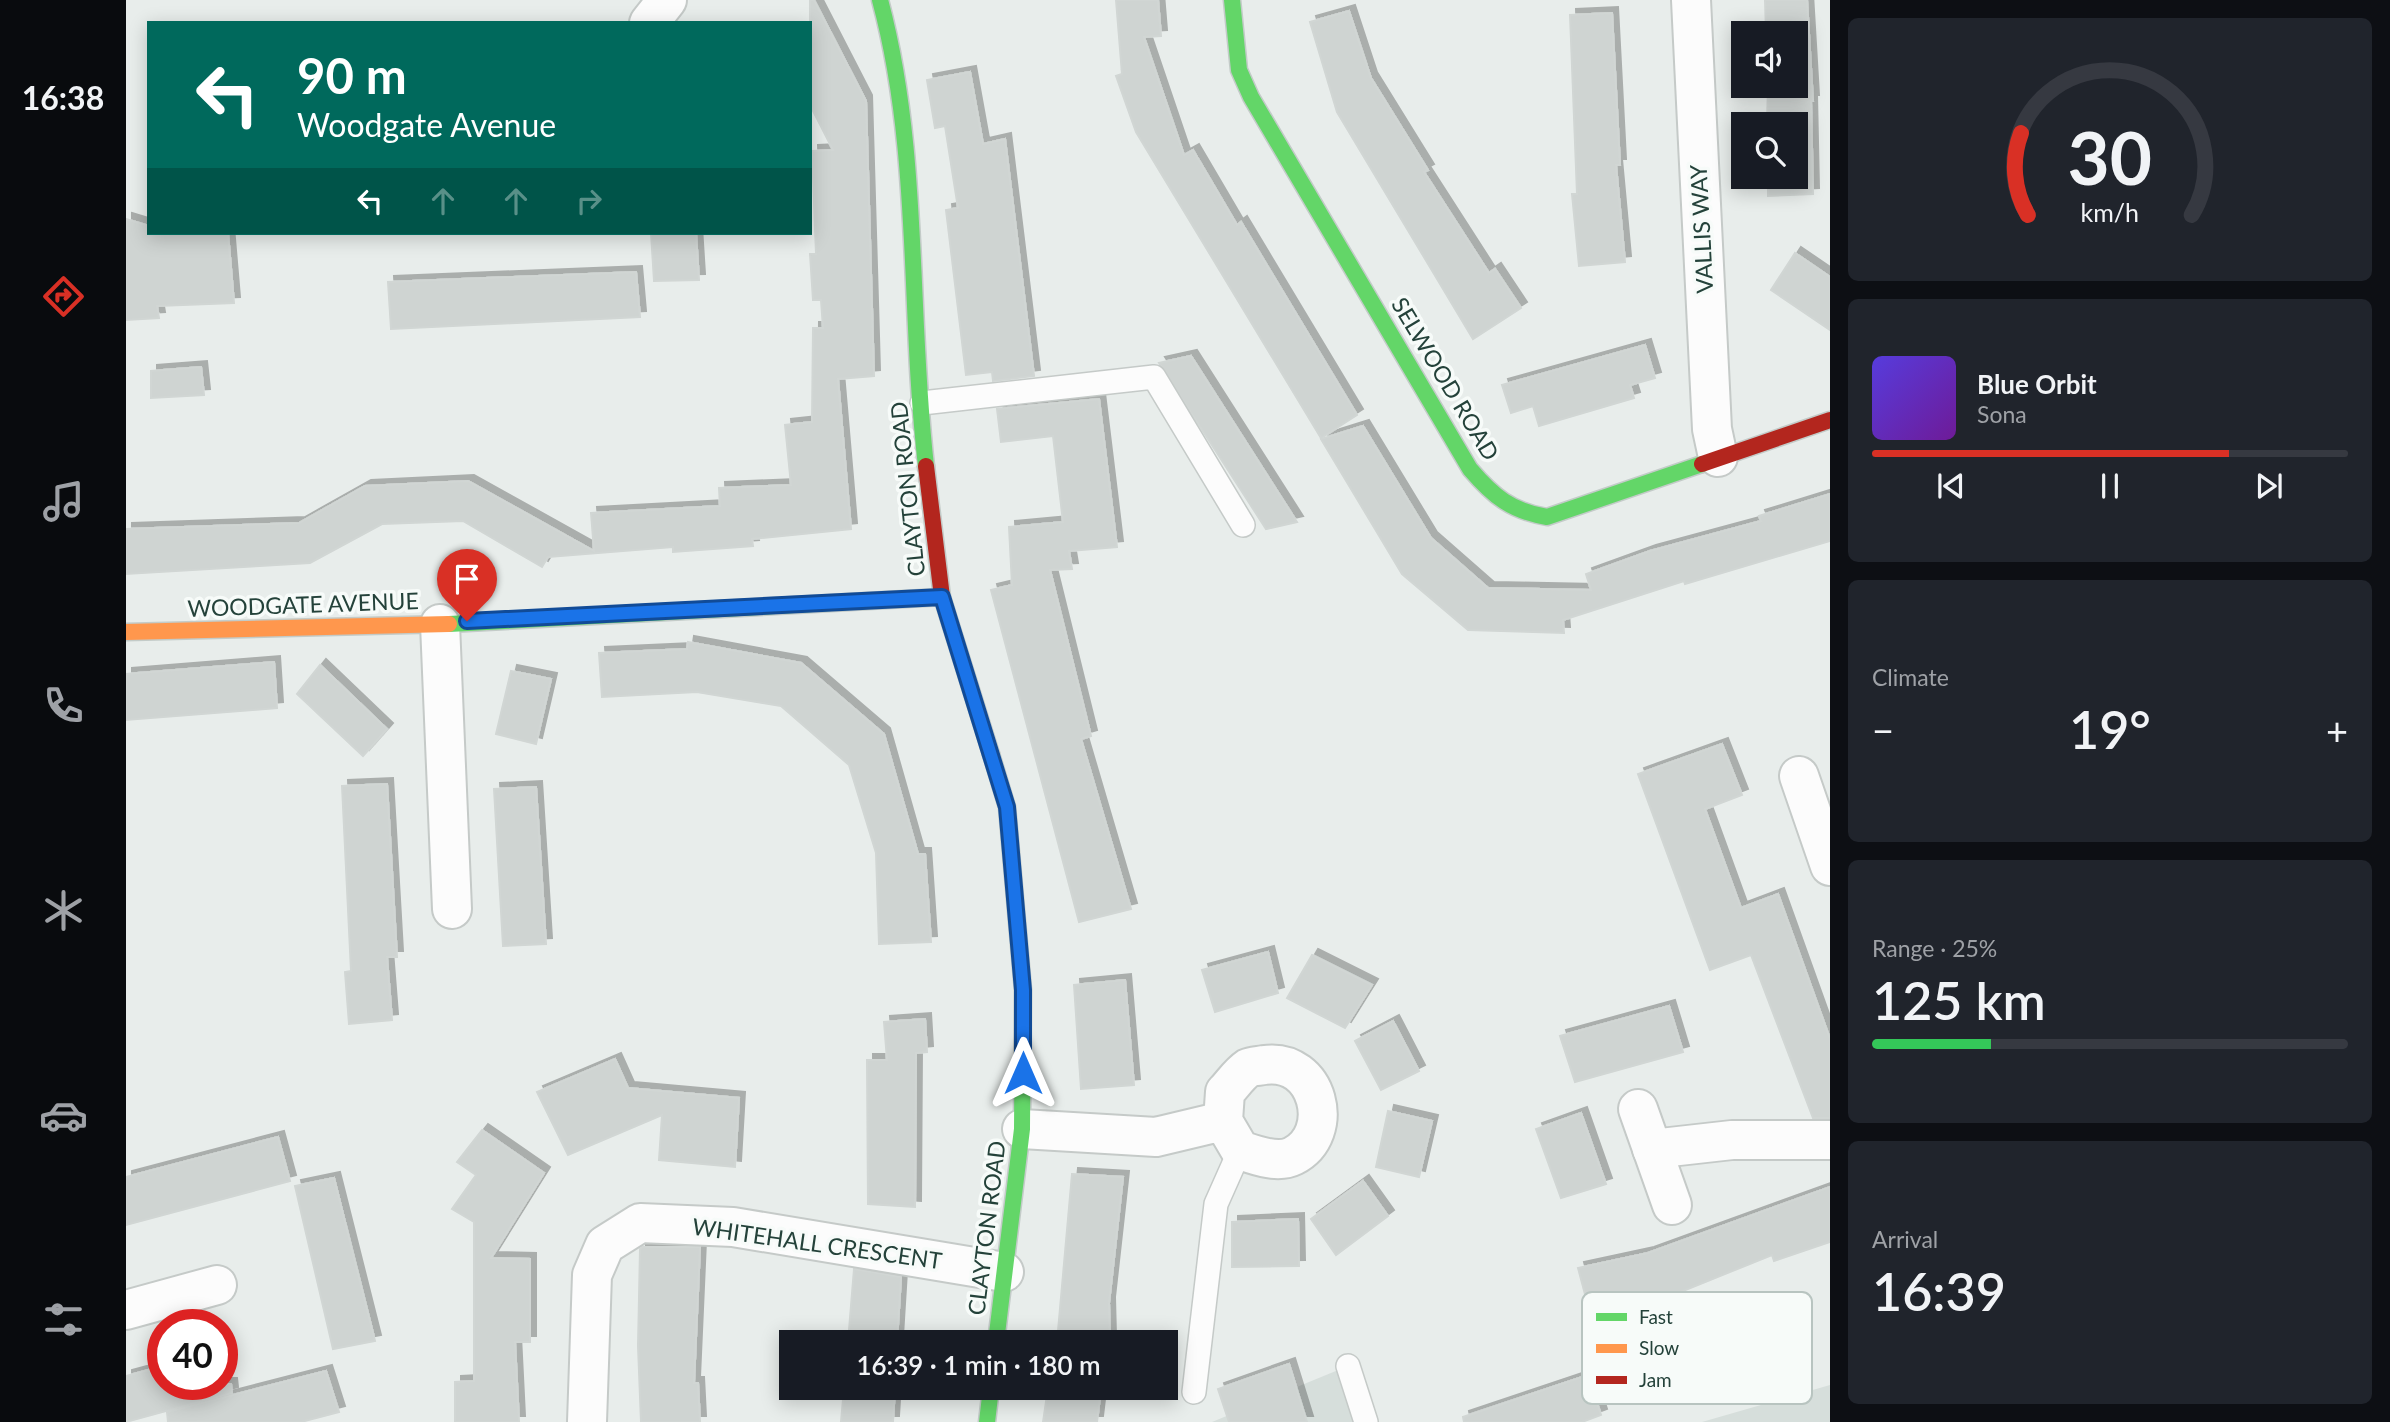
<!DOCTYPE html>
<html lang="en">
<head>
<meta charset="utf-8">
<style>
  :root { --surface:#171b24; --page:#20242c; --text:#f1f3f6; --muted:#9ea1a6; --line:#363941; --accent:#d93025 }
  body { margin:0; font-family:Lato,sans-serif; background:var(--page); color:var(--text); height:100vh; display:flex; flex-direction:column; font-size:26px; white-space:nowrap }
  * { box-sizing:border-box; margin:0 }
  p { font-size:23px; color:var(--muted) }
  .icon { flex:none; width:38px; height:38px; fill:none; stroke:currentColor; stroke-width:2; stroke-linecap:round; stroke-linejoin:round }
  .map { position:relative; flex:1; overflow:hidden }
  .details { display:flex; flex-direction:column; gap:18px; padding:18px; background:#0d0f14; width:560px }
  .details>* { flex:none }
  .hud { position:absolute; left:21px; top:21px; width:665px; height:214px; border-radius:0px; box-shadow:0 4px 18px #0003; background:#00695c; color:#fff; overflow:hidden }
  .fabs { position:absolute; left:1605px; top:21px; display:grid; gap:14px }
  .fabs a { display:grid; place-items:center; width:77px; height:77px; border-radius:0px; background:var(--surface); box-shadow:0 4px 18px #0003; font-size:35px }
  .speed { position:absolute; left:21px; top:1309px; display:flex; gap:14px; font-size:35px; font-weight:700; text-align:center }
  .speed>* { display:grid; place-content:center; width:91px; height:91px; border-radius:50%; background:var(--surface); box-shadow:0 4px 18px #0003; line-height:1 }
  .speed .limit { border:10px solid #d22; background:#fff; color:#111 }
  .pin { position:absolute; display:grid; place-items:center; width:60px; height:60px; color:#fff; margin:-72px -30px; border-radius:50% 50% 50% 0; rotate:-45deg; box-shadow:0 0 7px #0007 }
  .pin .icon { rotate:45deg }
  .me { position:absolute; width:77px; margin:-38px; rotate:0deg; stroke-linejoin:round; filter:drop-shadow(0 0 5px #0008) }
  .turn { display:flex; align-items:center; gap:24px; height:147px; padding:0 35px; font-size:32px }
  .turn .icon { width:91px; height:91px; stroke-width:2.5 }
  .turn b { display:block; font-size:49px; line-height:60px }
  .lanes { display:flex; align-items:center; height:66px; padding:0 35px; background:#0003; justify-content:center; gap:35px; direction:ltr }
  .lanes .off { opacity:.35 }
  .big { font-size:52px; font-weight:600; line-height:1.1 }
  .details .card { flex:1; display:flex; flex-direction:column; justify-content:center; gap:10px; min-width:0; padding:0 24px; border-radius:10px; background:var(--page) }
  .details .dial { align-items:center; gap:0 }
  .dial svg { height:182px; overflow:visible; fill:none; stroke:var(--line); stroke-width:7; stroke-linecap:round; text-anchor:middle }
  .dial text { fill:var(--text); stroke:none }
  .song { display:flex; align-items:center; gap:21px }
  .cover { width:84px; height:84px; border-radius:10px; background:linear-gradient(135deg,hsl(250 70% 55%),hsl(280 70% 35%)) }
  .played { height:7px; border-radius:4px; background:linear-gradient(90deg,var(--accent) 75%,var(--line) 75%) }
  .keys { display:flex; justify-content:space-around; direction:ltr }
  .heat { display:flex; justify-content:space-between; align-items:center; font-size:38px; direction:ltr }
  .charge { height:10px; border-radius:5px; background:linear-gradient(90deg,#34c759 25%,var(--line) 0) }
  .trip { position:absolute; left:653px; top:1330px; width:399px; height:70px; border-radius:0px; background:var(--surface); box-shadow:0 4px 18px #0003; font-weight:600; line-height:70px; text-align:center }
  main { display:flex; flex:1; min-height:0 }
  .dock { display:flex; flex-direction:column; width:126px; justify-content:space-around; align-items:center; background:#090b0e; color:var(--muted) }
  .dock .icon { width:49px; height:49px }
  .dock .active { color:var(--accent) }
  .dock b { font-size:32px; color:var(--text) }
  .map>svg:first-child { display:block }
</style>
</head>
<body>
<main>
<nav class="dock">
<b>16:38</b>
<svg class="icon active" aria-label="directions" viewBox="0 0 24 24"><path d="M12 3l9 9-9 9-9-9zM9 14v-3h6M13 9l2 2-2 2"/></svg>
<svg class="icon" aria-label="music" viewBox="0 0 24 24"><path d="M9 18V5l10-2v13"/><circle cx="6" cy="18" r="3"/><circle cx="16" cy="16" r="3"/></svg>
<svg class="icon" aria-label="phone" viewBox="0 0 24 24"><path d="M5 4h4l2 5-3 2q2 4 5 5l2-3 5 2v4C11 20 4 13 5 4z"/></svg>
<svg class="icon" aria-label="climate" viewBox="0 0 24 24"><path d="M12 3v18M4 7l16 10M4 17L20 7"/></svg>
<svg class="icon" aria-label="car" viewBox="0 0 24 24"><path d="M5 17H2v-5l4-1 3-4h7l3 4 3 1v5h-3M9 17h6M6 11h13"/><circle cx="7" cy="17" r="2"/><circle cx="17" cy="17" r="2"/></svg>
<svg class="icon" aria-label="filters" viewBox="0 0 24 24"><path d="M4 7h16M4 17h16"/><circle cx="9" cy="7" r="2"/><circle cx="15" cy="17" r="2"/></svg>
</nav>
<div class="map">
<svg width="1704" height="1422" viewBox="0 0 1704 1422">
  <defs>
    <filter id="shadow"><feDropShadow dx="6" dy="-6" stdDeviation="0" flood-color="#0004"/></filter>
  </defs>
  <rect width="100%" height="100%" fill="#e8edeb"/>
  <g fill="#d6dedb">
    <polygon points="1222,1366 1240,1422 1086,1422"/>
    <polygon points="1704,1385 1704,1422 1576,1422"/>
  </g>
  <g fill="#cfd4d2" stroke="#d1d6d4" stroke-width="2" filter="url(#shadow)">
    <polygon points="684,0 688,0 740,101 748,376 712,379 725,529 626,539 627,546 547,552 547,547 422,557 416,567 337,521 256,524 184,563 0,574 0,529 173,523 239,486 342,481 468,551 465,513 594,506 593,488 665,485 659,425 686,422 687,328 697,328 695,300 687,300 684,254 690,254 686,151 707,150 684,105"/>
    <polygon points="990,0 1032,0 1035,36 1018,37 1058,155 1067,150 1111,225 1115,222 1231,415 1195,438 1010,132 990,76 996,74"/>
    <polygon points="1639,0 1681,0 1687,101 1685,101 1687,194 1642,196 1642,177 1670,177 1670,124 1641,124 1641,121 1642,86 1670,86 1670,33 1640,33"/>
    <polygon points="1223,11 1245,78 1302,170 1298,172 1363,273 1369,269 1395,308 1347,339 1211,112 1184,22"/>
    <polygon points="1486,13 1494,165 1490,165 1499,262 1453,266 1446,194 1451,194 1444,15"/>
    <polygon points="844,72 857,144 879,139 908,376 867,381 866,372 840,375 820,210 832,208 819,126 809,128 801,80"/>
    <polygon points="0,219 23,226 23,233 102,233 108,303 31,306 33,318 0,320"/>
    <polygon points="525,233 570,233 573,280 528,281"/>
    <polygon points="1669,253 1704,277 1704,330 1645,290"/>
    <polygon points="510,272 514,317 265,329 262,282"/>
    <polygon points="1519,345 1529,378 1504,385 1508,398 1413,426 1407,406 1385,413 1376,385"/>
    <polygon points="1065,356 1171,522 1140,529 1033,363"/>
    <polygon points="75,367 78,395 25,398 25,371"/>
    <polygon points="973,399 991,547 943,551 946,569 924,570 965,736 955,739 1005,909 953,922 865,590 886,585 883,527 937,522 927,436 875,442 871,409"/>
    <polygon points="1237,426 1305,538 1362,588 1465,590 1460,574 1524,551 1635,521 1633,516 1704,494 1704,541 1559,584 1558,581 1437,620 1438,633 1342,630 1276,574 1195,439"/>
    <polygon points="562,642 675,663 758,734 792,854 799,854 805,942 753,944 750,853 723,765 655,706 571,692 476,697 473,653 561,649"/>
    <polygon points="148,662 151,708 0,720 0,674"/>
    <polygon points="194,665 261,729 237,756 171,694"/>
    <polygon points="385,671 425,679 410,744 370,734"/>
    <polygon points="1596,744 1616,795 1579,809 1615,908 1652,894 1704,1039 1704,1118 1687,1118 1625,955 1584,970 1512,774"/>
    <polygon points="261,784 271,957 261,957 266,1020 223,1024 219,972 225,971 216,786"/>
    <polygon points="410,787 420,944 377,946 368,789"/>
    <polygon points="1142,952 1152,993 1089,1012 1076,970"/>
    <polygon points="1186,955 1246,985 1219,1028 1161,998"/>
    <polygon points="999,980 1008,1085 955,1089 948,985"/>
    <polygon points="1543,1006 1557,1052 1449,1082 1434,1036"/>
    <polygon points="799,1019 801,1052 790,1053 789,1207 742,1204 741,1060 761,1060 758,1022"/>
    <polygon points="1267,1021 1293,1071 1255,1090 1229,1041"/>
    <polygon points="489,1059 502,1088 613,1098 609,1167 533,1160 536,1115 442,1155 411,1092"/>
    <polygon points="1262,1111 1306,1121 1293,1177 1250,1167"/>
    <polygon points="1455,1113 1480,1184 1435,1198 1410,1129"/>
    <polygon points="356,1130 418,1173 365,1258 404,1259 404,1342 389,1342 393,1422 329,1422 329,1382 348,1381 348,1222 326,1209 350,1175 331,1162"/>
    <polygon points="152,1137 164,1181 0,1225 0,1177"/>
    <polygon points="946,1174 997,1177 983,1303 984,1342 931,1342"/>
    <polygon points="208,1178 249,1341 207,1349 169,1186"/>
    <polygon points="1237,1181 1262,1216 1210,1255 1185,1219"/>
    <polygon points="1704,1187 1704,1242 1648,1261 1646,1255 1552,1293 1464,1313 1452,1268 1522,1253"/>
    <polygon points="1172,1219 1173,1266 1106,1267 1106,1222"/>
    <polygon points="517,1247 574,1247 568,1383 572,1383 574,1422 515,1422 512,1346 514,1249"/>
    <polygon points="728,1269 775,1277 771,1342 722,1342"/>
    <polygon points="1163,1364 1181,1422 1103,1422 1092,1389"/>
    <polygon points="37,1366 37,1384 105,1384 106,1393 0,1422 0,1376"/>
    <polygon points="200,1371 213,1412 175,1422 42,1422 41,1412"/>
    <polygon points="1462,1375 1475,1415 1456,1422 1338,1422 1337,1417"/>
    <polygon points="718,1388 769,1388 767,1422 715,1422"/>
    <polygon points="922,1388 975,1388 971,1422 917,1422"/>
  </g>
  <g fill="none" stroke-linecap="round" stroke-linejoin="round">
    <defs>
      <g id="lane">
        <polyline points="796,403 1028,377 1117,525"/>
        <polyline points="1222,1366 1240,1422"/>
        <polyline points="1068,1392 1090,1204 1114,1150"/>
      </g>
      <g id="street">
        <polyline points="1565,0 1586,429 1592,457"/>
        <polyline points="523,23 541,0"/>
        <polyline points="314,624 326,909"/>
        <polyline points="1673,776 1704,866"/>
        <polyline points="1512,1109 1546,1205"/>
        <path d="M896,1129L1030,1137L1097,1121L1099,1092C1106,1085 1113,1074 1122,1068C1126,1066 1133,1066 1138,1065C1193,1057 1211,1134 1167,1156C1151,1164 1129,1155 1114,1150L1097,1121"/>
        <polyline points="1526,1149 1606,1140 1704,1140"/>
        <polyline points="0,1310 91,1285"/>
        <polyline points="461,1422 466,1275 479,1245 514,1223 607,1227 878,1272"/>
      </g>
      <g id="fast">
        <path d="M754,0C795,152 782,311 800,466"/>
        <path d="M1106,0L1113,70L1125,97L1344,469C1367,496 1385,511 1421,517L1576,464"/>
        <polyline points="323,624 816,597"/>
        <polyline points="865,754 881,807 897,990 896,1129 870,1342"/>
        <polyline points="861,1422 865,1388"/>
      </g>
      <polyline id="slow" points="0,632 323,624"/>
      <g id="jam">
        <polyline points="1576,464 1704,420"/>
        <polyline points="800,466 816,597 865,754"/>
      </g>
    </defs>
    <use href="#lane" stroke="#c5cac8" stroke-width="26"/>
    <use href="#street" stroke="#c5cac8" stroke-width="42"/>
    <use href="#fast" stroke="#c3cbc8" stroke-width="19"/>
    <use href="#slow" stroke="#c3cbc8" stroke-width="19"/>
    <use href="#jam" stroke="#c3cbc8" stroke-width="19"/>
    <use href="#lane" stroke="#fcfcfc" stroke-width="23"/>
    <use href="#street" stroke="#fcfcfc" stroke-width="38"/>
    <use href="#fast" stroke="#63d668" stroke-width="16"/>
    <use href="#slow" stroke="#ff974d" stroke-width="16"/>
    <use href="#jam" stroke="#b3261e" stroke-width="16"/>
  </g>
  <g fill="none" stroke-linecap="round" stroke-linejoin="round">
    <defs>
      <polyline id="route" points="341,621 816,597 881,807 897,990 897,1073"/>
    </defs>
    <use href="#route" stroke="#114b97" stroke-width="18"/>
    <use href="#route" stroke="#1a73e8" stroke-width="12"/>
  </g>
  <g text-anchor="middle" stroke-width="7" stroke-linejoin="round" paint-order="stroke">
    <g font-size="23" fill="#24423a" stroke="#f7fbf9">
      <text transform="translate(1576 229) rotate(-93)" y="8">VALLIS WAY</text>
      <text transform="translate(1319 379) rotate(59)" y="8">SELWOOD ROAD</text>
      <text transform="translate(782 489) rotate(-96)" y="8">CLAYTON ROAD</text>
      <text transform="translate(177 605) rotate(-2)" y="8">WOODGATE AVENUE</text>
      <text transform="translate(861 1228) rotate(-83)" y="8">CLAYTON ROAD</text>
      <text transform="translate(691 1244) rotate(8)" y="8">WHITEHALL CRESCENT</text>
    </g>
  </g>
  <rect x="1456" y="1292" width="230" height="112" rx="10" fill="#f7fbf9" stroke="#b8c4c0" stroke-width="2"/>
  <rect x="1470" y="1313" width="31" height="8" fill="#63d668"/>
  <rect x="1470" y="1344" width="31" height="9" fill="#ff974d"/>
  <rect x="1470" y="1376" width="31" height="8" fill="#b3261e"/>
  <g font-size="19" fill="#24423a">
    <text x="1513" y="1324">Fast</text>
    <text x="1513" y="1355">Slow</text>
    <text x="1513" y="1387">Jam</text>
  </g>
</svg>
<div class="fabs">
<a><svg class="icon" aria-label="sound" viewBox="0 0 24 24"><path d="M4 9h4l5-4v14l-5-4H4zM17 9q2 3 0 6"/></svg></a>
<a><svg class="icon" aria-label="search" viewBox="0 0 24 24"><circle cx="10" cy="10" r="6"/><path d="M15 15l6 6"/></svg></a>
</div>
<div class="speed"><div class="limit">40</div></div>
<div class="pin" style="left:341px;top:621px;background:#d93025"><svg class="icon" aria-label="arrive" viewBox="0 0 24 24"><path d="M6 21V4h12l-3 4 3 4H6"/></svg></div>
<svg class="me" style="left:897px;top:1073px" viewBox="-20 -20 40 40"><path d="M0-17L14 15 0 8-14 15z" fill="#1a73e8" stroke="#fff" stroke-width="4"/></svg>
<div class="trip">16:39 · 1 min · 180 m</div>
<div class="hud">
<div class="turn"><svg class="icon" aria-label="left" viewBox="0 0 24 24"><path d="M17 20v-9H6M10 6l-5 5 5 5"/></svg><div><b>90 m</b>Woodgate Avenue</div></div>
<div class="lanes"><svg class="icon" aria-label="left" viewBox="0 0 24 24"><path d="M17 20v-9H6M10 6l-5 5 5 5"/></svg><svg class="icon off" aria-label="ahead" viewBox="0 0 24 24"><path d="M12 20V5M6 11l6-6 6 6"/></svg><svg class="icon off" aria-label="ahead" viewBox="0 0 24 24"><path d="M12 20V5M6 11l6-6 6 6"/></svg><svg class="icon off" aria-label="right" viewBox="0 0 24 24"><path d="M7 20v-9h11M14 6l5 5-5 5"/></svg></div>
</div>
</div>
<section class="details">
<div class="card dial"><svg viewBox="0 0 100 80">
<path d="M14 69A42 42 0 1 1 86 69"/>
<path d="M14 69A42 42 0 0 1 11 33" stroke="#d93025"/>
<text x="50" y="56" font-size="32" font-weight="700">30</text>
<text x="50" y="72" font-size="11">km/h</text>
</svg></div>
<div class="card">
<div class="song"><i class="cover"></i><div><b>Blue Orbit</b><p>Sona</p></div></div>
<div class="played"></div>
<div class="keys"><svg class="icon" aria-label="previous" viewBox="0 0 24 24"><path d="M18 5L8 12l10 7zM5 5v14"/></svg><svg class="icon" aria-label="pause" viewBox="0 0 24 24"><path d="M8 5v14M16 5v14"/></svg><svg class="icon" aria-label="next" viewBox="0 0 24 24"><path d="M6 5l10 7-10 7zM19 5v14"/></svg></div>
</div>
<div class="card"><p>Climate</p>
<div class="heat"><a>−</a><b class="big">19°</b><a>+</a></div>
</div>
<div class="card"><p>Range · 25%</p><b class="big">125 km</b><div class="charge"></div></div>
<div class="card"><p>Arrival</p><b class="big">16:39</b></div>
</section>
</main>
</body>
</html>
